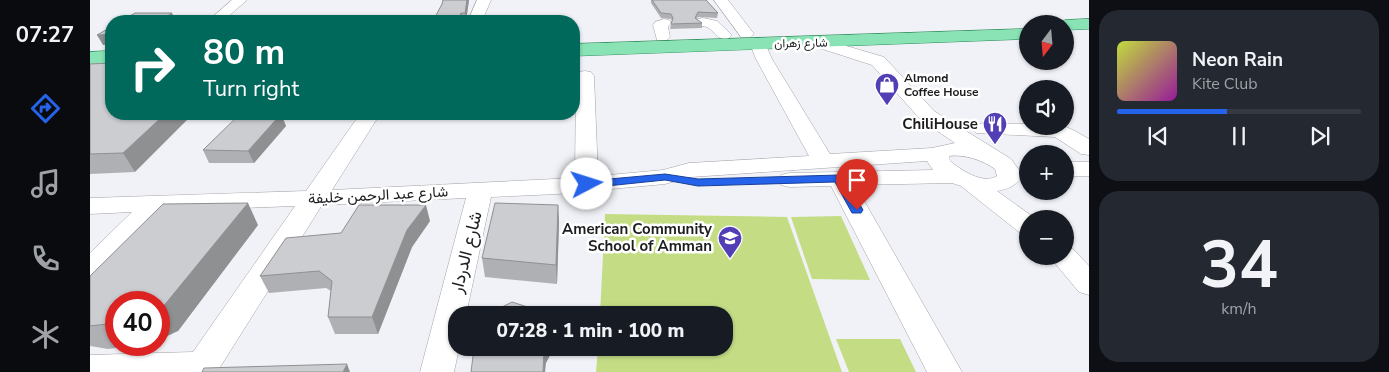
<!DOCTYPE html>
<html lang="en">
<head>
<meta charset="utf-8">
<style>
  :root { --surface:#171b24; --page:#242831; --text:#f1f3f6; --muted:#9ea1a6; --line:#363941; --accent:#2563eb }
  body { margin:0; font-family:"Nunito Sans",Vazirmatn,sans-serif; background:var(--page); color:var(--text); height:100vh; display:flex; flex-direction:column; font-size:19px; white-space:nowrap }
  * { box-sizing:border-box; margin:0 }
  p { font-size:16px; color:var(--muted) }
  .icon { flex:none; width:28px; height:28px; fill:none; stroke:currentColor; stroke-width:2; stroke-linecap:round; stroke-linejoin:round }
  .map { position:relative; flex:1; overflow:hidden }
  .drawer { display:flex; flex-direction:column; gap:10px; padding:10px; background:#0d0f14; width:300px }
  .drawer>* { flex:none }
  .top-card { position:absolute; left:15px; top:15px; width:475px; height:105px; border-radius:20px; box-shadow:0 1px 4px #0004; background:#00695c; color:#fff; overflow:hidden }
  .needle { width:32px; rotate:196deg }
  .buttons { position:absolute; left:929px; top:15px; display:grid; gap:10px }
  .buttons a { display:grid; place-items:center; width:55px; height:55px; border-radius:50%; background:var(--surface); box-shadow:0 1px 4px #0004; font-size:25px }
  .speed { position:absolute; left:15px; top:291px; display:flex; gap:10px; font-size:25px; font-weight:700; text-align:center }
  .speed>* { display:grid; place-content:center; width:65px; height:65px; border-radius:50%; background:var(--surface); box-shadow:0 1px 4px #0004; line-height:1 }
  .speed .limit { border:8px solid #d22; background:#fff; color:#111 }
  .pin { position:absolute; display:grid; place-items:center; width:42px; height:42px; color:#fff; margin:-51px -21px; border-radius:50% 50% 50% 0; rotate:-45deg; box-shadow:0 0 5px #0007 }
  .pin .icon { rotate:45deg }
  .me { position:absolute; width:55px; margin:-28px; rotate:85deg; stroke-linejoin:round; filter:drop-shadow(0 0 4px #0008) }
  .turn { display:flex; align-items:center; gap:18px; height:105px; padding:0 15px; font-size:22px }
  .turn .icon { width:65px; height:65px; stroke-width:2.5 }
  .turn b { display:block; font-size:35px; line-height:42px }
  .drawer .widget { flex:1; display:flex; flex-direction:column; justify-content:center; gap:8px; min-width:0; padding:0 18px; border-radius:20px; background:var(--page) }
  .drawer .dial { align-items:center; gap:0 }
  .dial b { font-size:65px; line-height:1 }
  .song { display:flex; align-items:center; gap:15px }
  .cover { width:60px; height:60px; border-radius:8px; background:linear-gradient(135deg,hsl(70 70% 55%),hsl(300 70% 35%)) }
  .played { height:5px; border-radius:2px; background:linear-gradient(90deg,var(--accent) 45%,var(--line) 45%) }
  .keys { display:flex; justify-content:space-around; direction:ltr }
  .trip { position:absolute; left:358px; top:306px; width:285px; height:50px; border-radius:20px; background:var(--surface); box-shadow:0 1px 4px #0004; font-weight:800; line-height:50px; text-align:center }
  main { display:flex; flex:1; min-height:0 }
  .menu { display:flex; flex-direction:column; width:90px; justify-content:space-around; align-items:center; background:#090b0e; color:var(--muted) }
  .menu .icon { width:35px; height:35px }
  .menu .active { color:var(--accent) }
  .menu b { font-size:22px; color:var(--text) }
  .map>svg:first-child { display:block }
</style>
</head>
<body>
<main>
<nav class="menu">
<b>07:27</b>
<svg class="icon active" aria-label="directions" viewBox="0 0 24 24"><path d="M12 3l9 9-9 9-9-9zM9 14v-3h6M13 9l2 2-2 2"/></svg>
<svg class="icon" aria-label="music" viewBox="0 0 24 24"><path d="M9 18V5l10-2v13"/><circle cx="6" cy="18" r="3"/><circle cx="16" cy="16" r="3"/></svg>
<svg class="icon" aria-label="phone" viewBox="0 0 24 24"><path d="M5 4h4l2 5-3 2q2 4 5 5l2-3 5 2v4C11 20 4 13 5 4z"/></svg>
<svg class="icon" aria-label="climate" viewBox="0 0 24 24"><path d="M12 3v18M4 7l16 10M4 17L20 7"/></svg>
</nav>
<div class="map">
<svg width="999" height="372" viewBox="0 0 999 372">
  <rect width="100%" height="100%" fill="#f1f2f7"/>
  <g fill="#c4dd85">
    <polygon points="515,214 697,217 752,372 506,372 508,348 634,348 634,315 510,315"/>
    <polygon points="751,216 780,280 722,279 701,217"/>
    <polygon points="746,339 810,339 826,372 759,372"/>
  </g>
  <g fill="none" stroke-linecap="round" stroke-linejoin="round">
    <defs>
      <g id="minor">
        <polygon points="142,0 157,0 133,21 118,21"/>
        <polygon points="387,0 401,0 392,21 378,21"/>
        <polygon points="624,0 638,0 664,34 661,37 651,37"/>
        <path d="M613,18L627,21L642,35L639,38C627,41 626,32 617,27C614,26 611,26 608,25L606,22L608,19Z"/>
        <polygon points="574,19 579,20 581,23 578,27 580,37 577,40 567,40 563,25 565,22"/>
        <path d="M729,38L794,57L844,111L921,159L929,170L931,178C924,187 917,189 907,191L946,219H938V234L929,232L871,186L862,183L765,185L872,372H837L741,186L699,187L691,185L687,180L691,175L699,173L843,170L837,161L601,177L575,184L467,194L401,197L376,315H366V348H369L364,372H330L376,198L232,205L127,372H0V355L103,352L205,206L72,211L10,277L0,280V253L42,212L0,214V198L216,191L270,114H290L242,190L485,178L486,76L489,72L495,71L501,72L504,76L508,176L573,170L599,163L719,156L666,59L660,44L662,41H674L682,59L740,154L842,148L865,143L830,119L782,65L723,46L721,43L723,40ZM859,156C875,154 892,160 905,169L907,176C893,185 871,170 860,161Z"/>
        <polygon points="893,123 938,124 938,126 974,126 985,131 999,139 999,155 991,154 965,137 886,133 883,129 886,125"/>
        <rect x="975" y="162" width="24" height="14"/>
        <polygon points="975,247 983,249 999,266 999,295 989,292 959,256 975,256"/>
      </g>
      <g id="major">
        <polygon points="999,19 999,29 975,30 975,24 967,24 975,20"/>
        <polygon points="938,29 938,39 484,56 484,44"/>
        <polygon points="21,51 21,63 0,64 0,52"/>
      </g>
    </defs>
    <use href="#minor" stroke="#a2a2a7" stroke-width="1"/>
    <use href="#major" stroke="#30915f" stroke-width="1"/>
    <use href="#minor" fill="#fff" fill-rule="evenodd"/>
    <use href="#major" fill="#89e3b4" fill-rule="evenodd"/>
  </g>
  <g fill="#afb0b4">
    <polygon points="353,0 379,0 376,21 343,21 352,4"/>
    <polygon points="561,0 616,0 628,13 627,18 608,17 607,19 612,23 612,28 580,29 582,21 581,19 571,18 561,3"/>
    <polygon points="0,64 45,172 0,174"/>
    <polygon points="191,114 196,126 164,163 119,163 113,150"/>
    <polygon points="468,205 469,223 467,284 395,277 392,258"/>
    <polygon points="340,221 322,247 288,334 245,334 238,317 241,291 236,288 179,293 170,276 251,233"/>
    <polygon points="168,225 88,331 26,302 26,345 49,345 18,349 0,346 0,276"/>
  </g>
  <g fill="#8f9092">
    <polygon points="377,0 379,0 376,21 375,13"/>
    <polygon points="82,13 86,21 70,21"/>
    <polygon points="371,13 373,21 368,21"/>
    <polygon points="21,34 21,44 13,45 7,35"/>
    <polygon points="75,114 103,114 45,172 33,153"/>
    <polygon points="191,114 196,126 164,163 158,151"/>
    <polygon points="158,203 168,225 88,331 69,340 69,309"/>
    <polygon points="336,205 340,221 322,247 288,334 282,317 317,230"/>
    <polygon points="468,205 469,223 467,284 466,265"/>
    <polygon points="454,348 464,348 456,363 455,372 453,372"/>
    <polygon points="257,364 260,372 253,372"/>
  </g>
  <g fill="#cccdd1" stroke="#8f9092">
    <polygon points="353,0 377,0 375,13 371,13 368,21 343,21 352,4"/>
    <polygon points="562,0 616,0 628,13 608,12 605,18 612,23 581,24 583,18 581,14 571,13"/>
    <polygon points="45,13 82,13 70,21 31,21"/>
    <polygon points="21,27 21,34 7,35"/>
    <polygon points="21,63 21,114 75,114 33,153 0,154 0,64"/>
    <polygon points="150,114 191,114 158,151 113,150"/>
    <polygon points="158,203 72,308 69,309 69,302 26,302 26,323 0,326 0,276 73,204"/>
    <polygon points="405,203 468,205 466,265 392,258"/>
    <polygon points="269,205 336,205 317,230 282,317 238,317 242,281 229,271 170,276 196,238 251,233"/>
    <polygon points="422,302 450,311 453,315 396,315"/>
    <polygon points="384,348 454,348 453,372 381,372"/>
    <polygon points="257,364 253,372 112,372 114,368"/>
  </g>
  <polygon fill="#2563eb" stroke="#184099" points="575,174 608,179 749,175 755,178 773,210 771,213 762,213 745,182 608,186 575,180 497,188 492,184 497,181"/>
  <defs>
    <symbol id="shop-pin" viewBox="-11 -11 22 30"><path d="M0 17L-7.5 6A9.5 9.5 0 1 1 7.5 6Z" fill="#523fb6" stroke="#fff"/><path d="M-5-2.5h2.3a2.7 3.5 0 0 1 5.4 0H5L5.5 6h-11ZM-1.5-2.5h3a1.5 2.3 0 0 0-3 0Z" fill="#fff"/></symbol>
    <symbol id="restaurant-pin" viewBox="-11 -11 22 30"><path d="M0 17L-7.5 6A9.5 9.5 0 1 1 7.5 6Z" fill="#523fb6" stroke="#fff"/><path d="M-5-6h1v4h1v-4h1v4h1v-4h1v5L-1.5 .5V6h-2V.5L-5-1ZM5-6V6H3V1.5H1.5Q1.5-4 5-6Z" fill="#fff"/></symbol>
    <symbol id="school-pin" viewBox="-11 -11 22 30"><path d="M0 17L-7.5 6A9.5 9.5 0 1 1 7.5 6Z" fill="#523fb6" stroke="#fff"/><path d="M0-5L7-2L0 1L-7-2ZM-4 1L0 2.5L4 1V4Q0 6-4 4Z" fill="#fff"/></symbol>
  </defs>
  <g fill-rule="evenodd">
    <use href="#shop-pin" x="783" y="71" width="28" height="38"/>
    <use href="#restaurant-pin" x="891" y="110" width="28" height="38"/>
    <use href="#school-pin" x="626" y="224" width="28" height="38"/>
  </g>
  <g text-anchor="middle" stroke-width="5" stroke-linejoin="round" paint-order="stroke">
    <g font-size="12" fill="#1c1d1e" stroke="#fff">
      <text transform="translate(711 43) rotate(-1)" y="4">شارع زهران</text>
    </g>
    <g font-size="12" font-weight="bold" fill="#1c1d1e" stroke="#fff" text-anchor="start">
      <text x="814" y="82">Almond<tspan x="814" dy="14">Coffee House</tspan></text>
    </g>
    <g font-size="15" font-weight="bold" fill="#1c1d1e" stroke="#fff" text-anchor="end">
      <text x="888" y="129">ChiliHouse</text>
      <text x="622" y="234">American Community<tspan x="622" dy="17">School of Amman</tspan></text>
    </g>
    <g font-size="15" fill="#1c1d1e" stroke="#fff">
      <text transform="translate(288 195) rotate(-3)" y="5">شارع عبد الرحمن خليفة</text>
    </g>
    <g font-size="18" fill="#1c1d1e" stroke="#fff">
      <text transform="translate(376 252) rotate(-76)" y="6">شارع الدردار</text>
    </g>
  </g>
</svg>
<div class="buttons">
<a><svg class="needle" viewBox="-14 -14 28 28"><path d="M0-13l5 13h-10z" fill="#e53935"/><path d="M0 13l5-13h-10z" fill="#9ea1a6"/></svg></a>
<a><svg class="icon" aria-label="sound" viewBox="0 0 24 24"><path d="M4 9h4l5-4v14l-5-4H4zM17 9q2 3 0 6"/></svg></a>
<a>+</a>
<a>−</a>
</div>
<div class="speed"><div class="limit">40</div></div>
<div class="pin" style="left:767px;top:210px;background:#d93025"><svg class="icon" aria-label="arrive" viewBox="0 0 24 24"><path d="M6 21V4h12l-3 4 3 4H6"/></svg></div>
<svg class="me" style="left:497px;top:184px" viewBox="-20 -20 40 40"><circle r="19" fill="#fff"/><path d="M0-13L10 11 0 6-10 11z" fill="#2563eb"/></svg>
<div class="trip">07:28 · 1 min · 100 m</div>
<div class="top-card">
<div class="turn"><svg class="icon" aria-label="right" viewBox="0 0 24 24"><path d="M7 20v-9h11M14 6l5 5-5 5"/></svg><div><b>80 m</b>Turn right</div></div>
</div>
</div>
<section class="drawer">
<div class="widget">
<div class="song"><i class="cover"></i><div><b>Neon Rain</b><p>Kite Club</p></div></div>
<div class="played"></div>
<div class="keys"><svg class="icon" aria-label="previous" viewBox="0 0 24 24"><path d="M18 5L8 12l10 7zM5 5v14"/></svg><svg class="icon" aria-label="pause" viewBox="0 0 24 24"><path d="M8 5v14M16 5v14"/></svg><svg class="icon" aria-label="next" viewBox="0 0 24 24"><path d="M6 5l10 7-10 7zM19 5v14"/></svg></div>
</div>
<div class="widget dial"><b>34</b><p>km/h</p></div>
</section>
</main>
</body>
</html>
